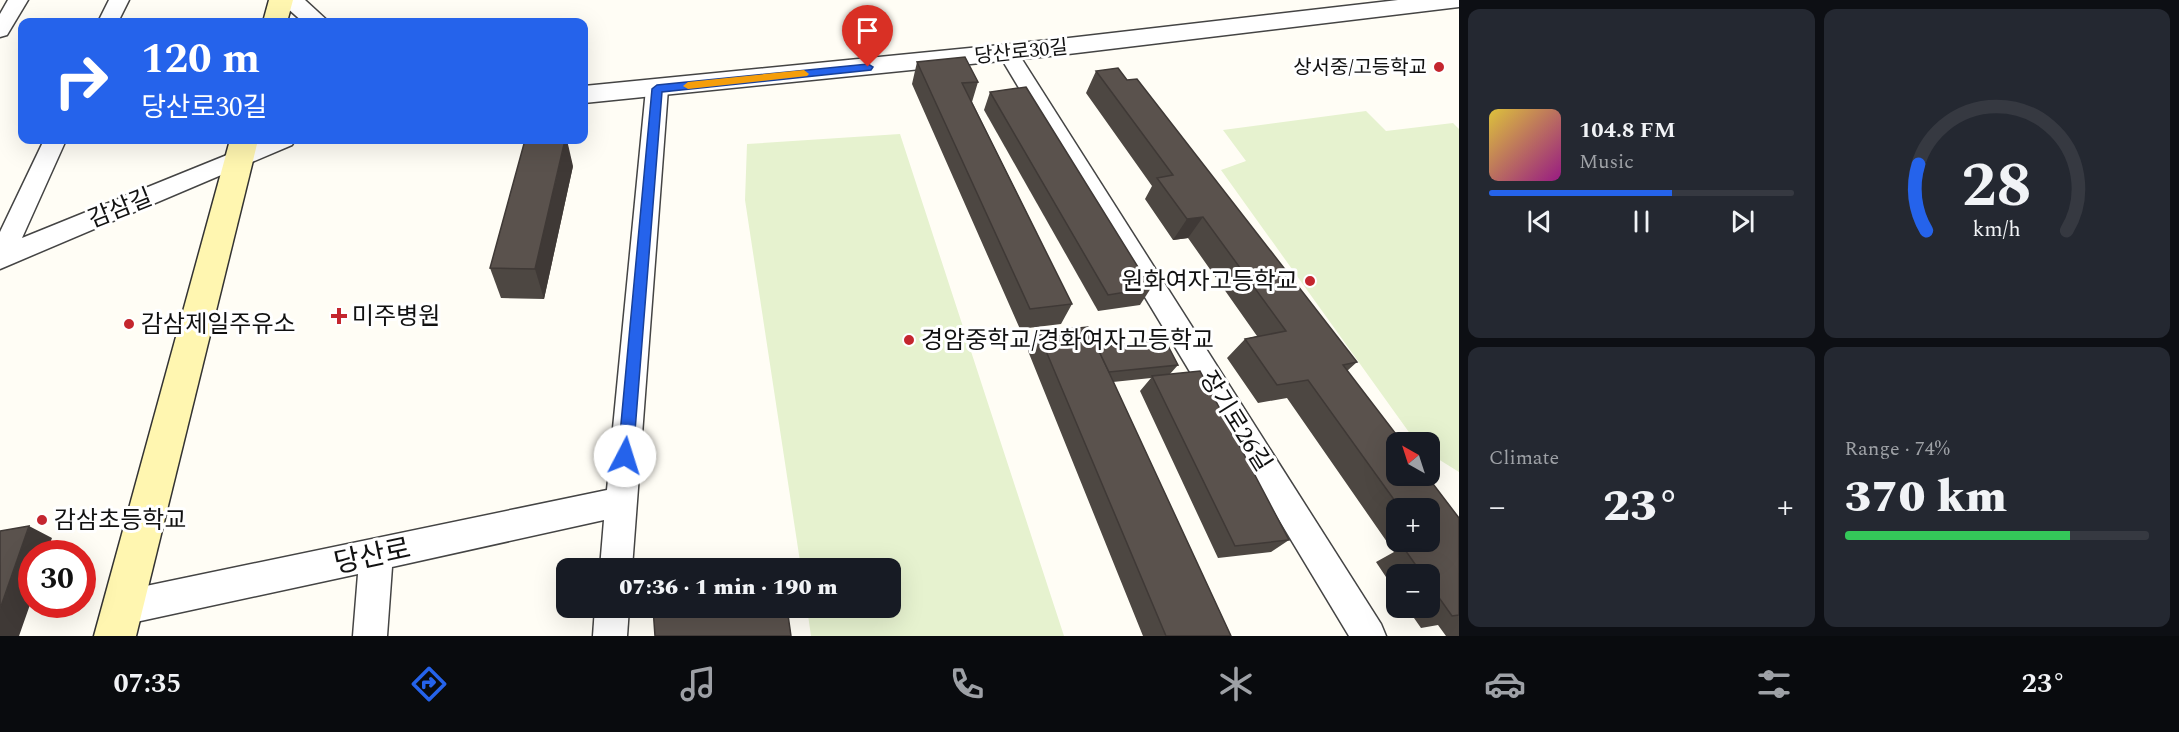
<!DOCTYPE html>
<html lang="en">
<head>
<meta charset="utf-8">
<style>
  :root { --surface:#171b24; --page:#242831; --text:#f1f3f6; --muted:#9ea1a6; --line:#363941; --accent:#2563eb }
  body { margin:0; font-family:Spectral,"Noto Sans KR",serif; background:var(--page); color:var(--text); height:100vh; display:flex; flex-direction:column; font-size:22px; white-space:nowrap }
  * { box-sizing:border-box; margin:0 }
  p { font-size:20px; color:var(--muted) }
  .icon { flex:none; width:33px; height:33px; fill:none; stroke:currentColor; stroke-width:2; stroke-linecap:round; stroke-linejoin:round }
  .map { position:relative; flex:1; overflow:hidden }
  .sheet { display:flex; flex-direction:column; gap:9px; padding:9px; background:#0d0f14; width:720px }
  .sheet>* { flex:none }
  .top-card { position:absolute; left:18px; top:18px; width:570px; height:126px; border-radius:12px; box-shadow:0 6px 24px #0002; background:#2563eb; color:#fff; overflow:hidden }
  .needle { width:39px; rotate:321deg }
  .tools { position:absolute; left:1386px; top:432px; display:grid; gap:12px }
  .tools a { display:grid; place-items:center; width:54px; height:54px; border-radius:12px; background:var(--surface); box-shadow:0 6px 24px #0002; font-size:30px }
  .speed { position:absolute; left:18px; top:540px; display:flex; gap:12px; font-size:30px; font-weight:700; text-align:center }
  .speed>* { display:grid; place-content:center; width:78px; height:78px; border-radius:50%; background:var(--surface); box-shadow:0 6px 24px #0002; line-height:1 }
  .speed .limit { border:9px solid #d22; background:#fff; color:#111 }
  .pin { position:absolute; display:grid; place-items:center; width:51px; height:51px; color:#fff; margin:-62px -26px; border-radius:50% 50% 50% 0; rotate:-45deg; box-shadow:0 0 6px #0007 }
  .pin .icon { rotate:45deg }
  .me { position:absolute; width:66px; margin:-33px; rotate:5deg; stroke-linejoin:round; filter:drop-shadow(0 0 4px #0008) }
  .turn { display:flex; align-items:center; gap:21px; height:126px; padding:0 24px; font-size:27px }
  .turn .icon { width:78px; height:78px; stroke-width:2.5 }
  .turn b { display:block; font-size:42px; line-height:51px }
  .big { font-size:45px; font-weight:800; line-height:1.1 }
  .sheet .tile { flex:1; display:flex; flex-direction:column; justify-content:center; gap:9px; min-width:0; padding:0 21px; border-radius:12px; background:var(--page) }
  .sheet .dial { align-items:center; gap:0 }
  .dial svg { height:156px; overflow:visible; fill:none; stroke:var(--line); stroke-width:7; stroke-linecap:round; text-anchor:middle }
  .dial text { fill:var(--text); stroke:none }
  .song { display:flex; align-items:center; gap:18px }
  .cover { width:72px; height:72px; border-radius:9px; background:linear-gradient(135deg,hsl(50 70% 55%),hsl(310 70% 35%)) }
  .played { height:6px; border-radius:3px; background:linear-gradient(90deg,var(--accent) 60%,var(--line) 60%) }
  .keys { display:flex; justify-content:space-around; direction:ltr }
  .heat { display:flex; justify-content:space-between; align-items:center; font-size:33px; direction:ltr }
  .charge { height:9px; border-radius:4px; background:linear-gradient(90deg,#34c759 74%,var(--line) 0) }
  .sheet .tiles { flex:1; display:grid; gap:9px; grid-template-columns:repeat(2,1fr) }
  .trip { position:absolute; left:556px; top:558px; width:345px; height:60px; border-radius:12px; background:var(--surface); box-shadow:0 6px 24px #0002; font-weight:800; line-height:60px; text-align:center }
  .tab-bar { display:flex; height:96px; justify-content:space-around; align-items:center; background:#090b0e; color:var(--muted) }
  .tab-bar .icon { width:42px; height:42px }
  .tab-bar .active { color:var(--accent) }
  .tab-bar b { font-size:27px; color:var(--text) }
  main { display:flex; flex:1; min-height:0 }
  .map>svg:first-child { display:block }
</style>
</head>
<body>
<main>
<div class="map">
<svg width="1459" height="636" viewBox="0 0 1459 636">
  <rect width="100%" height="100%" fill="#fffdf5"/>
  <g fill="#e6f2cf">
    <polygon points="1366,111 1386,131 1453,123 1459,129 1459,472 1430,454 1430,442 1416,442 1221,170 1246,161 1223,130"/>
    <polygon points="900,134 1064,636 811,636 807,608 891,608 891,568 801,568 745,200 747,144"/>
  </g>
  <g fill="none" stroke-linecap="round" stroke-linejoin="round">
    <defs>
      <g id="minor">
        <polygon points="8,0 28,0 7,35 0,37 0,14"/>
        <polygon points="109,0 129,0 118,22 98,22"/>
        <polygon points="1008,47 1015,49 1018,53 1381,624 1386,636 1349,636 998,53 1001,49"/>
        <polygon points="657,82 665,84 668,89 632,568 600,568 604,520 392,567 387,636 353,636 358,574 122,625 110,620 105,608 110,596 122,591 607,490 646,89 649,84"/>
        <polygon points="44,140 66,140 22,238 264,140 295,140 292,145 0,269 0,232"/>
        <polygon points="595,608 629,608 627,636 593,636"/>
      </g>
      <g id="tertiary">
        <polygon points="278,0 305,0 329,22 303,22"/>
        <polygon points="1398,0 1459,0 1459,7 1060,55 584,103 584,86 1060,39"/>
      </g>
      <g id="secondary">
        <polygon points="269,0 293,0 287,22 263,22"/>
        <polygon points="230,140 258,140 136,636 94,636"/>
      </g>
    </defs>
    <use href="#minor" stroke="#444" stroke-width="3"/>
    <use href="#tertiary" stroke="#444" stroke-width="3"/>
    <use href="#secondary" stroke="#333" stroke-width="3"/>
    <use href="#minor" fill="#fff" fill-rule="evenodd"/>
    <use href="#tertiary" fill="#fff" fill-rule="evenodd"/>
    <use href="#secondary" fill="#fff6b0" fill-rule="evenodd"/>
  </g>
  <g fill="#4d4742" fill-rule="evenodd">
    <polygon points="917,62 978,82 972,102 1072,304 1061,324 1020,329 912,84"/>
    <path d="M1096,71L1127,80L1357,362L1347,371L1459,518V636H1446L1438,625L1421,628L1407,608H1430V574H1396V592L1376,562L1394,552L1287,398L1258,403L1227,358L1245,339L1257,336L1188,238L1173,240L1145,199L1152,186L1086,93ZM1396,508H1430V542H1396Z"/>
    <polygon points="990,92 1151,288 1140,305 1098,311 984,110"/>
    <polygon points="573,166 544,299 501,298 490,268"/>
    <polygon points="1038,332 1097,347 1178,365 1170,374 1289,540 1271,552 1218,558 1140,391 1151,378 1113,382 1231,636 1143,636 1028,351"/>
  </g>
  <g fill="#3f3936">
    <polygon points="565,140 567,140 573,166 544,299 535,269"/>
    <polygon points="1203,217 1188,238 1173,240 1187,219"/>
    <polygon points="29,526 52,538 46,554 32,554 32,599 19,636 0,636 0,609"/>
  </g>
  <g fill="#5a524d" stroke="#3f3936" stroke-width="1.5">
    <polygon points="965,57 978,82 962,83 1072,304 1030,309 917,62"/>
    <polygon points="1118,68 1127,80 1137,79 1357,362 1343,365 1402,442 1396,442 1396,476 1427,476 1459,518 1459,615 1452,616 1430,585 1430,574 1422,574 1403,547 1425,542 1424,542 1430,542 1430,508 1400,508 1308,380 1277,385 1245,339 1286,331 1203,217 1187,219 1157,178 1173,175 1096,71"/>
    <polygon points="1026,87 1151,288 1108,295 990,92"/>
    <polygon points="525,140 565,140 535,269 490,268"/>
    <polygon points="1088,327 1231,636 1166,636 1038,332"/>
    <polygon points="1165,340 1178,365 1109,372 1097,347"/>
    <polygon points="1200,371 1289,540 1235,546 1152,376"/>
    <polygon points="29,526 0,609 0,531"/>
    <polygon points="780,564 780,568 746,568"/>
    <polygon points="653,608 787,608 791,636 655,636"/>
  </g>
  <polygon fill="#2563eb" stroke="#184099" stroke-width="1.5" points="868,64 873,67 871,70 662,92 633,456 631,461 625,463 620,461 618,456 652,89 657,85"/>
  <polygon fill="#f59e0b" points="804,70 809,74 807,76 688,89 683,86 688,82"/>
  <g fill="#c4262e" stroke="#fff" stroke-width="2">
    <circle cx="1439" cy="67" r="6"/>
    <circle cx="1310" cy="281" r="6"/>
    <path d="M336 307h6v6h6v6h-6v6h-6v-6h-6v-6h6z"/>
    <circle cx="129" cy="324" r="6"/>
    <circle cx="909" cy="340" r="6"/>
    <circle cx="42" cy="520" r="6"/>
  </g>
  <g text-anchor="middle" stroke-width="6" stroke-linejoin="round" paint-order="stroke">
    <g font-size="20" fill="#111" stroke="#fff">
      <text transform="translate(1021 51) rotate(-6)" y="7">당산로30길</text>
    </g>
    <g font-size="20" fill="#111" stroke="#fff" text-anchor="end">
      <text x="1427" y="74">상서중/고등학교</text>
    </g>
    <g font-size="24" fill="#111" stroke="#fff">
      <text transform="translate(120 208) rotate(-22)" y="8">감삼길</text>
      <text transform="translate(1236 421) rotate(58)" y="8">장기로26길</text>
    </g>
    <g font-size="24" fill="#111" stroke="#fff" text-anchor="start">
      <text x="1298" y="289" text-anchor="end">원화여자고등학교</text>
      <text x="352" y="324">미주병원</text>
      <text x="141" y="332">감삼제일주유소</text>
      <text x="921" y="348">경암중학교/경화여자고등학교</text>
      <text x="54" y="528">감삼초등학교</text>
    </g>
    <g font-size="28" fill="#111" stroke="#fff">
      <text transform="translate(372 555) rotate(-12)" y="10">당산로</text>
    </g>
  </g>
</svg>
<div class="tools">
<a><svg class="needle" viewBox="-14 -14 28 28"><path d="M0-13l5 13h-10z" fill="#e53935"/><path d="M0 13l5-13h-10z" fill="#9ea1a6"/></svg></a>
<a>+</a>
<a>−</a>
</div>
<div class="speed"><div class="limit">30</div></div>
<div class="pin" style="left:868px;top:67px;background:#d93025"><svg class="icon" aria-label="arrive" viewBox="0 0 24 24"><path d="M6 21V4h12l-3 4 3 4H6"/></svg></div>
<svg class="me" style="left:625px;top:456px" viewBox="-20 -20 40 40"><circle r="19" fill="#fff"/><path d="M0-13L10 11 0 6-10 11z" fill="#2563eb"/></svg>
<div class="trip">07:36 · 1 min · 190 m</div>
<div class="top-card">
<div class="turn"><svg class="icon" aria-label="right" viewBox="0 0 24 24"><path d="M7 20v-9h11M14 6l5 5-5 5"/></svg><div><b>120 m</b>당산로30길</div></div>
</div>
</div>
<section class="sheet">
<div class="tiles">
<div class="tile">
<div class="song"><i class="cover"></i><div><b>104.8 FM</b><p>Music</p></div></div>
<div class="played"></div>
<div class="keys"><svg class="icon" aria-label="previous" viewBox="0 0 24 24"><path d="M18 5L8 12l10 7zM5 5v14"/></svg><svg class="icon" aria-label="pause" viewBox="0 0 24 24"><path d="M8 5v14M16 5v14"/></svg><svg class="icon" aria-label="next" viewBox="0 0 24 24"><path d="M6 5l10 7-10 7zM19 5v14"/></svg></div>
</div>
<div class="tile dial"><svg viewBox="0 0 100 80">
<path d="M14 69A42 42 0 1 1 86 69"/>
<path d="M14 69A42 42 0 0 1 10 35" stroke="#2563eb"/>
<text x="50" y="56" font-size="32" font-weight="700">28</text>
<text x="50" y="72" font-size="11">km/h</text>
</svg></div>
<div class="tile"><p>Climate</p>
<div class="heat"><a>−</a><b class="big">23°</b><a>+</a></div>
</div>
<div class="tile"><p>Range · 74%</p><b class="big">370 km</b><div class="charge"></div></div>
</div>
</section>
</main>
<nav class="tab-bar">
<b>07:35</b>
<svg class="icon active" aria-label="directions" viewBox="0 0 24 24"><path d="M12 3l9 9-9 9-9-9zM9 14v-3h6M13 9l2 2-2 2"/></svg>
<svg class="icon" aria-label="music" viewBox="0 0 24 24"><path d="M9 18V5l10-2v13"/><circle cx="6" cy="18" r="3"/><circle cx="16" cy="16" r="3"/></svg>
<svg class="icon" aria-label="phone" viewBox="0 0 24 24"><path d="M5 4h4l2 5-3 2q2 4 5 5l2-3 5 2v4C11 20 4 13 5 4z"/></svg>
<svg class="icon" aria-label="climate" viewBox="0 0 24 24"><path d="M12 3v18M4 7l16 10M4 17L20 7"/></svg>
<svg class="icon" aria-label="car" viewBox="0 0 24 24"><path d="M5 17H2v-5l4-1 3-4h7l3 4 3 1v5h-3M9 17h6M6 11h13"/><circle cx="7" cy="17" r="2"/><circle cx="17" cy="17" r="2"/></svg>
<svg class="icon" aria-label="filters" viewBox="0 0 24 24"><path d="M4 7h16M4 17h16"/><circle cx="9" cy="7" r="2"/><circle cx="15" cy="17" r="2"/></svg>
<b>23°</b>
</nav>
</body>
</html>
